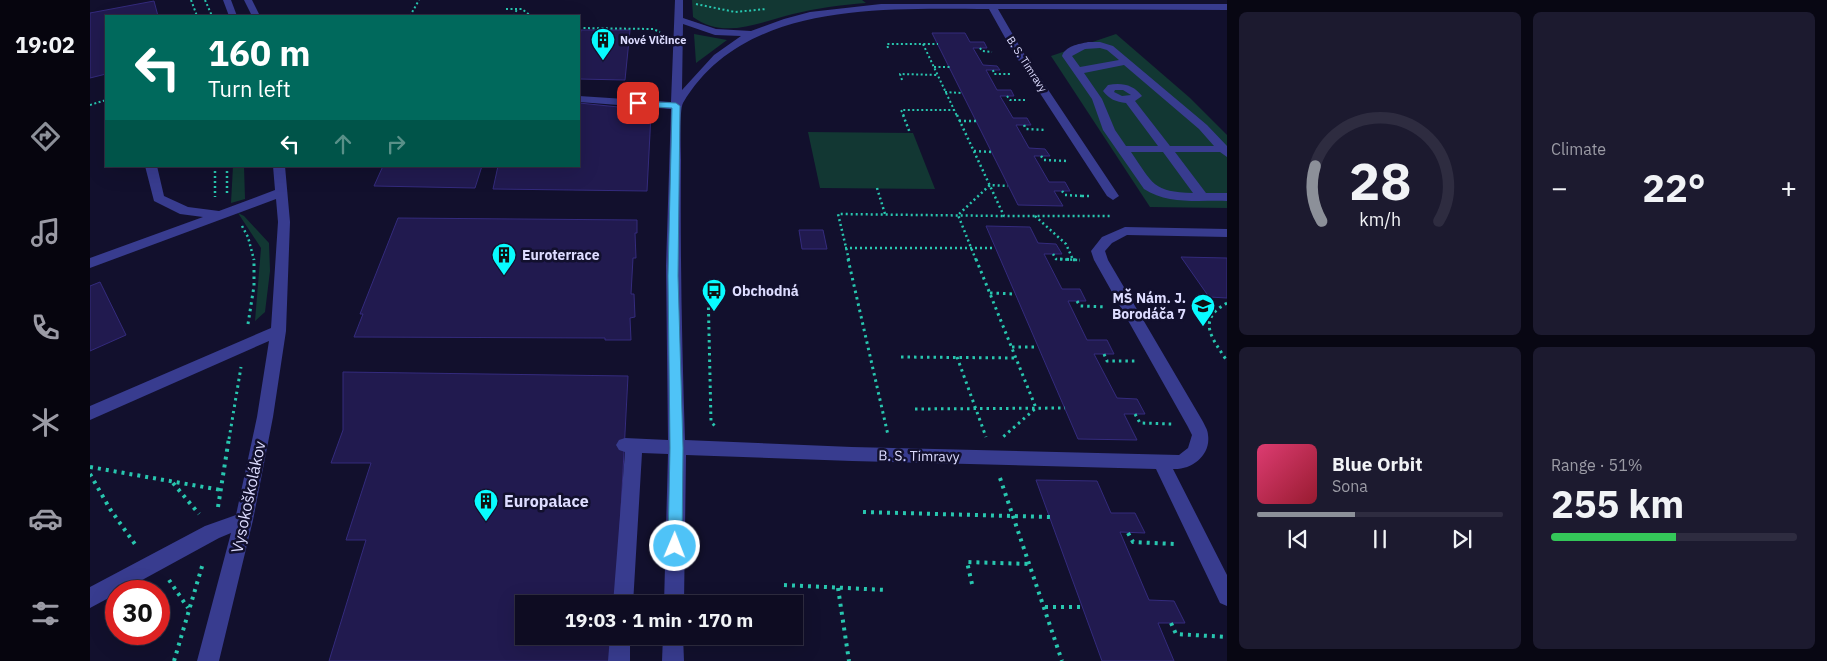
<!DOCTYPE html>
<html lang="en">
<head>
<meta charset="utf-8">
<style>
  :root { --surface:#0e0c22; --page:#1c1a2f; --text:#f1f3f6; --muted:#9b9ba5; --line:#2e2c40; --accent:#8c9099 }
  body { margin:0; font-family:"IBM Plex Sans",sans-serif; background:var(--page); color:var(--text); height:100vh; display:flex; flex-direction:column; font-size:19px; white-space:nowrap }
  * { box-sizing:border-box; margin:0 }
  p { font-size:16px; color:var(--muted) }
  .icon { flex:none; width:28px; height:28px; fill:none; stroke:currentColor; stroke-width:2; stroke-linecap:round; stroke-linejoin:round }
  .map { position:relative; flex:1; overflow:hidden }
  .side { display:flex; flex-direction:column; gap:12px; padding:12px; background:#080713; width:600px }
  .side>* { flex:none }
  .top-card { position:absolute; left:15px; top:15px; width:475px; height:152px; border-radius:0px; box-shadow:0 5px 20px #0002,0 0 0 1px var(--line); background:#00695c; color:#fff; overflow:hidden }
  .speed { position:absolute; left:15px; top:580px; display:flex; gap:10px; font-size:25px; font-weight:700; text-align:center }
  .speed>* { display:grid; place-content:center; width:65px; height:65px; border-radius:50%; background:var(--surface); box-shadow:0 5px 20px #0002,0 0 0 1px var(--line); line-height:1 }
  .speed .limit { border:8px solid #d22; background:#fff; color:#111 }
  .pin { position:absolute; display:grid; place-items:center; width:42px; height:42px; color:#fff; margin:-21px; border-radius:10px; box-shadow:0 2px 8px #0006 }
  .me { position:absolute; width:55px; margin:-28px; rotate:1deg; stroke-linejoin:round; filter:drop-shadow(0 0 4px #0008) }
  .turn { display:flex; align-items:center; gap:18px; height:105px; padding:0 20px; font-size:22px }
  .turn .icon { width:65px; height:65px; stroke-width:2.5 }
  .turn b { display:block; font-size:35px; line-height:42px }
  .lanes { display:flex; align-items:center; height:48px; padding:0 20px; background:#0003; justify-content:center; gap:25px; direction:ltr }
  .lanes .off { opacity:.35 }
  .big { font-size:38px; font-weight:800; line-height:1.1 }
  .side .tile { flex:1; display:flex; flex-direction:column; justify-content:center; gap:8px; min-width:0; padding:0 18px; border-radius:8px; background:var(--page) }
  .side .dial { align-items:center; gap:0 }
  .dial svg { height:130px; overflow:visible; fill:none; stroke:var(--line); stroke-width:7; stroke-linecap:round; text-anchor:middle }
  .dial text { fill:var(--text); stroke:none }
  .song { display:flex; align-items:center; gap:15px }
  .cover { width:60px; height:60px; border-radius:8px; background:linear-gradient(135deg,hsl(340 70% 55%),hsl(350 70% 35%)) }
  .played { height:5px; border-radius:2px; background:linear-gradient(90deg,var(--accent) 40%,var(--line) 40%) }
  .keys { display:flex; justify-content:space-around; direction:ltr }
  .heat { display:flex; justify-content:space-between; align-items:center; font-size:28px; direction:ltr }
  .charge { height:8px; border-radius:4px; background:linear-gradient(90deg,#34c759 51%,var(--line) 0) }
  .side .tiles { flex:1; display:grid; gap:12px; grid-template-columns:repeat(2,1fr) }
  .trip { position:absolute; left:425px; top:595px; width:288px; height:50px; border-radius:0px; background:var(--surface); box-shadow:0 5px 20px #0002,0 0 0 1px var(--line); font-weight:800; line-height:50px; text-align:center }
  main { display:flex; flex:1; min-height:0 }
  .tabs { display:flex; flex-direction:column; width:90px; justify-content:space-around; align-items:center; background:#06050e; color:var(--muted) }
  .tabs .icon { width:35px; height:35px }
  .tabs .on { color:var(--accent) }
  .tabs b { font-size:22px; color:var(--text) }
  .map>svg:first-child { display:block }
</style>
</head>
<body>
<main>
<nav class="tabs">
<b>19:02</b>
<svg class="icon on" aria-label="directions" viewBox="0 0 24 24"><path d="M12 3l9 9-9 9-9-9zM9 14v-3h6M13 9l2 2-2 2"/></svg>
<svg class="icon" aria-label="music" viewBox="0 0 24 24"><path d="M9 18V5l10-2v13"/><circle cx="6" cy="18" r="3"/><circle cx="16" cy="16" r="3"/></svg>
<svg class="icon" aria-label="phone" viewBox="0 0 24 24"><path d="M5 4h4l2 5-3 2q2 4 5 5l2-3 5 2v4C11 20 4 13 5 4z"/></svg>
<svg class="icon" aria-label="climate" viewBox="0 0 24 24"><path d="M12 3v18M4 7l16 10M4 17L20 7"/></svg>
<svg class="icon" aria-label="car" viewBox="0 0 24 24"><path d="M5 17H2v-5l4-1 3-4h7l3 4 3 1v5h-3M9 17h6M6 11h13"/><circle cx="7" cy="17" r="2"/><circle cx="17" cy="17" r="2"/></svg>
<svg class="icon" aria-label="filters" viewBox="0 0 24 24"><path d="M4 7h16M4 17h16"/><circle cx="9" cy="7" r="2"/><circle cx="15" cy="17" r="2"/></svg>
</nav>
<div class="map">
<svg width="1137" height="661" viewBox="0 0 1137 661">
  <rect width="100%" height="100%" fill="#12102d"/>
  <g fill="#123733">
    <path d="M602,0H772L776,3C751,5 727,8 703,14C670,22 634,40 603,17Z"/>
    <polygon points="604,34 637,40 606,63"/>
    <polygon points="1026,34 1100,98 1137,135 1137,208 1060,207 961,56"/>
    <polygon points="718,132 823,133 845,189 730,188"/>
    <polygon points="143,166 154,166 155,199 141,203"/>
    <polygon points="148,213 154,216 179,243 180,271 175,312 165,321 171,248"/>
  </g>
  <g fill="#211a4f" stroke="#342b7d">
    <polygon points="64,1 68,16 16,16 16,74 0,78 0,13"/>
    <polygon points="491,30 540,30 535,80 489,79 489,43"/>
    <polygon points="842,33 875,33 880,42 894,42 897,48 883,48 893,65 907,66 910,70 896,70 907,90 921,90 924,96 910,96 923,118 937,118 941,125 926,125 939,148 955,149 960,156 944,156 959,182 975,182 980,191 964,191 973,206 928,205"/>
    <polygon points="489,103 558,110 561,114 557,191 403,189 408,166 489,166"/>
    <polygon points="293,166 392,166 385,188 284,186"/>
    <polygon points="308,218 547,220 547,233 545,233 546,258 543,258 541,294 544,294 545,317 540,318 541,340 515,340 515,338 264,337 273,314 270,314"/>
    <polygon points="896,226 940,227 948,243 966,244 972,254 954,254 972,289 990,289 996,301 978,301 997,340 1017,340 1024,354 1004,354 1027,398 1047,399 1055,414 1034,414 1047,440 988,439"/>
    <polygon points="709,230 733,230 737,249 712,249"/>
    <polygon points="1091,257 1137,258 1137,298 1119,297"/>
    <polygon points="10,282 36,335 0,351 0,286"/>
    <polygon points="253,372 538,376 526,604 434,604 434,636 524,636 522,661 239,661 276,540 256,540 281,463 241,463 253,430"/>
    <polygon points="946,480 1007,481 1021,513 1045,513 1055,533 1030,532 1059,600 1084,601 1095,623 1068,623 1084,661 1012,661"/>
  </g>
  <g fill="none" stroke-linecap="round" stroke-linejoin="round">
    <g stroke="#28c6af" stroke-width="2" stroke-dasharray="2 2.5" stroke-linecap="butt">
      <polyline points="101,0 107,16"/>
      <polyline points="115,0 122,16"/>
      <polyline points="606,4 645,12 676,9"/>
      <polyline points="416,9 432,9 441,16"/>
      <polyline points="320,16 329,0"/>
      <polyline points="424,16 427,9"/>
      <polyline points="489,28 563,29 570,32"/>
      <polyline points="833,44 867,116"/>
      <polyline points="798,48 797,44 848,44"/>
      <polyline points="890,48 892,51 902,52"/>
      <polyline points="844,67 860,67"/>
      <polyline points="903,70 904,74 920,74"/>
      <polyline points="812,80 810,74 847,75"/>
      <polyline points="855,92 872,93"/>
      <polyline points="917,96 920,100 937,100"/>
      <polyline points="0,105 16,100"/>
      <polyline points="814,116 811,110 864,110"/>
    </g>
    <g stroke="#28c6af" stroke-width="2.5" stroke-dasharray="2 3" stroke-linecap="butt">
      <polyline points="813,115 820,133"/>
      <polyline points="867,115 914,216 1021,216"/>
      <polyline points="869,121 886,121"/>
      <polyline points="934,125 936,129 956,130"/>
      <polyline points="884,151 902,152"/>
      <polyline points="951,156 954,160 978,161"/>
      <polyline points="125,166 125,197"/>
      <polyline points="137,166 137,194"/>
      <polyline points="787,188 795,214"/>
      <polyline points="972,191 975,195 993,196"/>
      <polyline points="992,196 1000,196"/>
      <polyline points="945,216 976,244 983,260"/>
      <polyline points="152,226 158,237 164,260"/>
      <polyline points="755,248 905,248"/>
      <polyline points="963,254 966,259 990,260"/>
      <polyline points="759,260 748,214 914,216"/>
      <polyline points="886,260 868,215 900,185 918,186"/>
    </g>
    <g stroke="#28c6af" stroke-width="3" stroke-dasharray="2.5 4" stroke-linecap="butt">
      <polyline points="758,259 798,435"/>
      <polyline points="886,259 946,408 913,437"/>
      <polyline points="970,259 990,260"/>
      <polyline points="618,288 621,422 625,426"/>
      <polyline points="900,293 925,294"/>
      <polyline points="987,301 990,306 1016,307"/>
      <path d="M1137,303C1106,320 1122,338 1137,361"/>
      <polyline points="158,324 164,286 164,259"/>
      <polyline points="922,347 948,347"/>
      <polyline points="1014,354 1017,361 1047,361"/>
      <polyline points="811,357 926,358"/>
      <polyline points="867,357 896,437"/>
      <polyline points="825,409 975,408"/>
      <polyline points="1045,414 1050,423 1082,424"/>
      <polyline points="139,439 151,367"/>
    </g>
    <g stroke="#28c6af" stroke-width="4" stroke-dasharray="3 5" stroke-linecap="butt">
      <polyline points="0,467 131,490"/>
      <polyline points="0,474 20,509 47,547"/>
      <polyline points="910,478 972,661"/>
      <polyline points="83,483 109,514"/>
      <polyline points="128,507 139,438"/>
      <polyline points="773,512 960,517"/>
      <polyline points="1038,533 1043,542 1086,544"/>
      <polyline points="79,580 98,608"/>
      <polyline points="882,584 877,562 940,564"/>
      <polyline points="694,585 797,590"/>
      <polyline points="748,588 759,661"/>
      <polyline points="955,607 993,607"/>
      <polyline points="1081,623 1086,634 1137,637"/>
      <polyline points="84,661 113,563"/>
    </g>
    <g fill="#383c8f" fill-rule="evenodd">
      <polygon points="133,0 141,0 147,16 139,16"/>
      <polygon points="154,0 162,0 170,16 162,16"/>
      <path d="M585,0H593V18L626,29L661,31L694,19L720,12L791,4H1137V10L908,9L933,52L1029,196L1023,200L1017,196L923,52L899,9C795,9 654,0 593,103C589,111 591,149 591,160C590,253 592,347 595,440L762,447L1089,455L1098,448L1102,435L1098,427L1004,260L1001,251L1012,237L1035,227L1137,229V237L1037,235L1022,243L1015,251L1018,260L1112,420C1114,424 1118,430 1118,435C1121,455 1102,470 1083,469L1137,575V606L1130,603L1066,469L762,461L596,455L594,604H574L578,454L552,453L543,604H523L535,452L529,450L526,445L529,440L535,438L578,440L576,266L581,109L489,102V96L581,102ZM593,24L625,35L651,36L624,55L592,90Z"/>
      <path d="M998,42H1010L1023,46L1117,125L1137,146V157L1130,152H1085L1116,193H1137V201C1109,200 1078,205 1054,189L1013,130L1002,99L972,56C975,46 989,44 998,42ZM1010,48L1017,50L1029,60L990,67L982,56L995,49ZM1034,65L1109,129L1124,146H1080L1045,101L1052,96C1044,85 1032,82 1018,85L1013,91C1019,99 1026,102 1036,103L1068,146H1036L1025,130L1012,99L994,73ZM1025,90H1033L1041,95L1032,96L1024,92ZM1041,152H1073L1103,193C1063,192 1063,184 1041,152Z"/>
      <polygon points="55,166 67,166 74,196 98,207 129,211 185,190 183,166 195,166 200,222 196,331 183,417 163,520 129,661 107,661 141,533 129,538 32,591 26,591 26,594 0,608 0,587 115,526 146,515 167,417 179,341 0,420 0,406 181,328 188,222 186,199 0,268 0,258 113,217 90,214 64,201"/>
      <polygon points="520,636 540,636 540,661 518,661"/>
      <polygon points="573,636 593,636 594,661 572,661"/>
    </g>
  </g>
  <polygon fill="#4fc3f7" stroke="#337fa1" points="546,101 586,103 590,106 588,276 593,448 592,546 590,550 585,552 580,550 578,546 580,448 578,276 582,108 548,106 546,105"/>
  <defs>
    <symbol id="building-pin" viewBox="-11 -11 22 30"><path d="M0 17L-7.5 6A9.5 9.5 0 1 1 7.5 6Z" fill="#08fbff" stroke="#12102d"/><path d="M-4-6H4V6H1V3H-1V6H-4ZM-2.5-4.3h1.7v1.8h-1.7ZM.8-4.3h1.7v1.8H.8ZM-2.5-1h1.7V.8h-1.7ZM.8-1h1.7V.8H.8Z" fill="#111"/></symbol>
    <symbol id="bus-pin" viewBox="-11 -11 22 30"><path d="M0 17L-7.5 6A9.5 9.5 0 1 1 7.5 6Z" fill="#08fbff" stroke="#12102d"/><path d="M-5-6H5V4H4V6H2V4H-2V6H-4V4H-5ZM-3.5-4V0h7V-4ZM-3.5 1.2v1.5H-2V1.2ZM2 1.2v1.5H3.5V1.2Z" fill="#111"/></symbol>
    <symbol id="school-pin" viewBox="-11 -11 22 30"><path d="M0 17L-7.5 6A9.5 9.5 0 1 1 7.5 6Z" fill="#08fbff" stroke="#12102d"/><path d="M0-5L7-2L0 1L-7-2ZM-4 1L0 2.5L4 1V4Q0 6-4 4Z" fill="#111"/></symbol>
  </defs>
  <g fill-rule="evenodd">
    <use href="#building-pin" x="499" y="26" width="28" height="38"/>
    <use href="#building-pin" x="400" y="241" width="28" height="38"/>
    <use href="#bus-pin" x="610" y="277" width="28" height="38"/>
    <use href="#school-pin" x="1099" y="292" width="28" height="38"/>
    <use href="#building-pin" x="382" y="487" width="28" height="38"/>
  </g>
  <g text-anchor="middle" stroke-width="5" stroke-linejoin="round" paint-order="stroke">
    <g font-size="11" font-weight="bold" fill="#dddcff" stroke="#12102d" text-anchor="start">
      <text x="530" y="44">Nové Vlčince</text>
    </g>
    <g font-size="11" fill="#dddcff" stroke="#12102d">
      <text transform="translate(937 64) rotate(57)" y="4">B. S. Timravy</text>
    </g>
    <g font-size="14" font-weight="bold" fill="#dddcff" stroke="#12102d" text-anchor="start">
      <text x="432" y="260">Euroterrace</text>
      <text x="642" y="296">Obchodná</text>
      <text x="1096" y="303" text-anchor="end">MŠ Nám. J.<tspan x="1096" dy="16">Borodáča 7</tspan></text>
    </g>
    <g font-size="14" fill="#dddcff" stroke="#12102d">
      <text transform="translate(829 456) rotate(1)" y="5">B. S. Timravy</text>
    </g>
    <g font-size="16" fill="#dddcff" stroke="#12102d">
      <text transform="translate(158 497) rotate(-78)" y="6">Vysokoškolákov</text>
    </g>
    <g font-size="16" font-weight="bold" fill="#dddcff" stroke="#12102d" text-anchor="start">
      <text x="414" y="507">Europalace</text>
    </g>
  </g>
</svg>
<div class="speed"><div class="limit">30</div></div>
<div class="pin" style="left:548px;top:103px;background:#d93025"><svg class="icon" aria-label="arrive" viewBox="0 0 24 24"><path d="M6 21V4h12l-3 4 3 4H6"/></svg></div>
<svg class="me" style="left:585px;top:546px" viewBox="-20 -20 40 40"><circle r="17" fill="#4fc3f7" stroke="#fff" stroke-width="3"/><path d="M0-11L8 9 0 5-8 9z" fill="#fff"/></svg>
<div class="trip">19:03 · 1 min · 170 m</div>
<div class="top-card">
<div class="turn"><svg class="icon" aria-label="left" viewBox="0 0 24 24"><path d="M17 20v-9H6M10 6l-5 5 5 5"/></svg><div><b>160 m</b>Turn left</div></div>
<div class="lanes"><svg class="icon" aria-label="left" viewBox="0 0 24 24"><path d="M17 20v-9H6M10 6l-5 5 5 5"/></svg><svg class="icon off" aria-label="ahead" viewBox="0 0 24 24"><path d="M12 20V5M6 11l6-6 6 6"/></svg><svg class="icon off" aria-label="right" viewBox="0 0 24 24"><path d="M7 20v-9h11M14 6l5 5-5 5"/></svg></div>
</div>
</div>
<section class="side">
<div class="tiles">
<div class="tile dial"><svg viewBox="0 0 100 80">
<path d="M14 69A42 42 0 1 1 86 69"/>
<path d="M14 69A42 42 0 0 1 10 35" stroke="#8c9099"/>
<text x="50" y="56" font-size="32" font-weight="700">28</text>
<text x="50" y="72" font-size="11">km/h</text>
</svg></div>
<div class="tile"><p>Climate</p>
<div class="heat"><a>−</a><b class="big">22°</b><a>+</a></div>
</div>
<div class="tile">
<div class="song"><i class="cover"></i><div><b>Blue Orbit</b><p>Sona</p></div></div>
<div class="played"></div>
<div class="keys"><svg class="icon" aria-label="previous" viewBox="0 0 24 24"><path d="M18 5L8 12l10 7zM5 5v14"/></svg><svg class="icon" aria-label="pause" viewBox="0 0 24 24"><path d="M8 5v14M16 5v14"/></svg><svg class="icon" aria-label="next" viewBox="0 0 24 24"><path d="M6 5l10 7-10 7zM19 5v14"/></svg></div>
</div>
<div class="tile"><p>Range · 51%</p><b class="big">255 km</b><div class="charge"></div></div>
</div>
</section>
</main>
</body>
</html>
